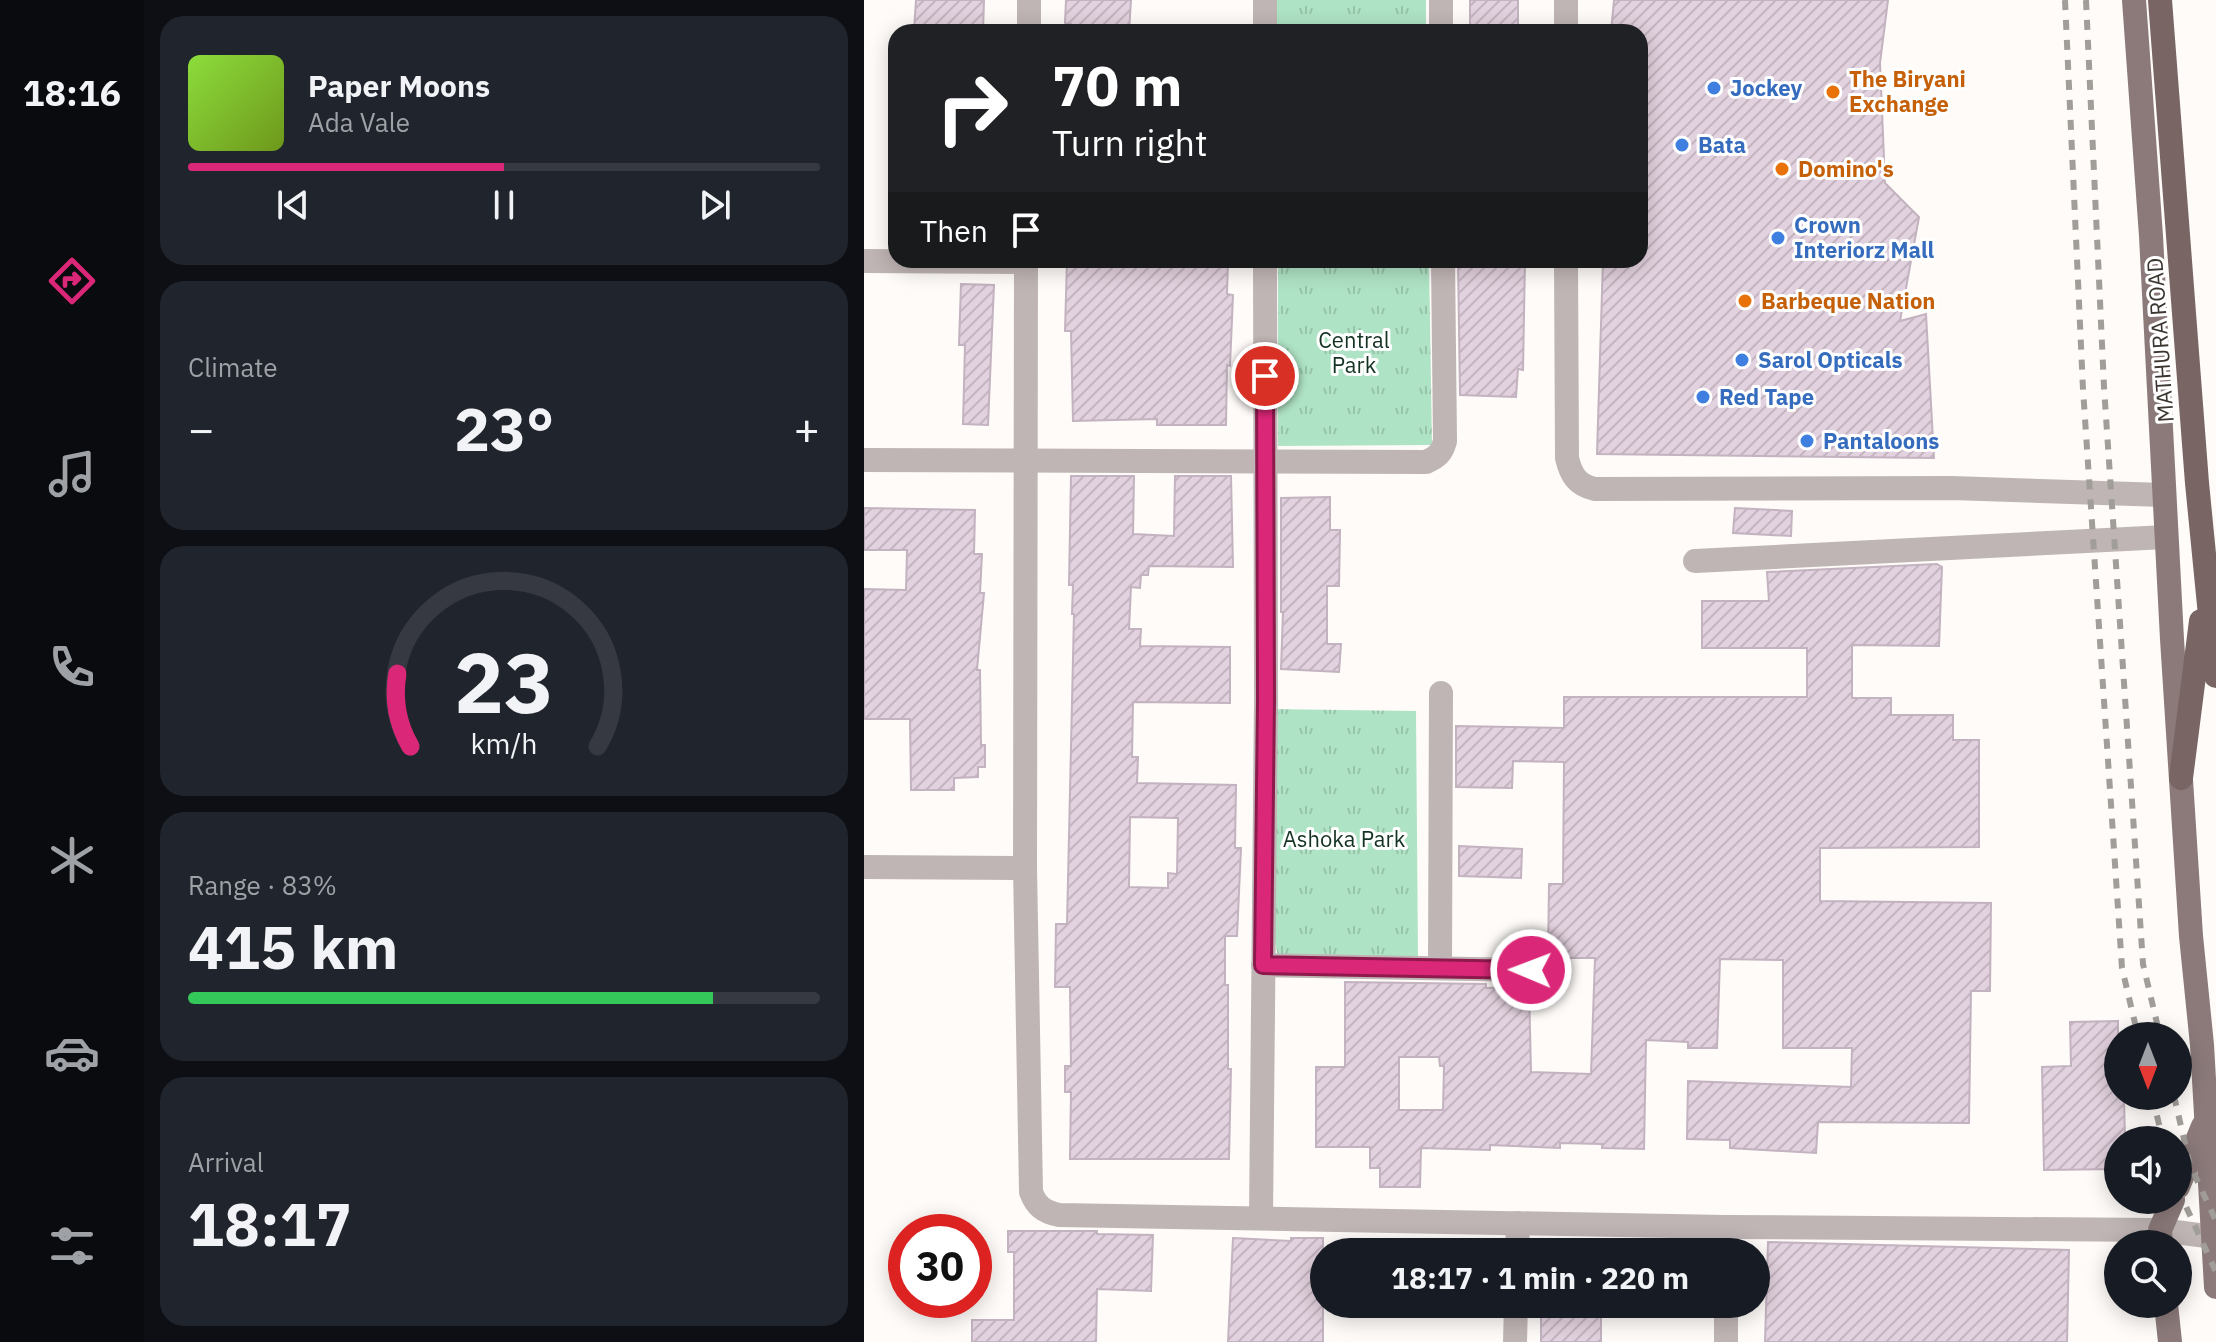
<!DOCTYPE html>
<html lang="en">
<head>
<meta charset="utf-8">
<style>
  :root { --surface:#171b24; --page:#20242c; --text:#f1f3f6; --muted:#9ea1a6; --line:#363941; --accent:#db2777 }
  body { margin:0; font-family:"IBM Plex Sans",sans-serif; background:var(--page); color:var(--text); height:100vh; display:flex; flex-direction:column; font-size:30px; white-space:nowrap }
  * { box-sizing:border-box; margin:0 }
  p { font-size:26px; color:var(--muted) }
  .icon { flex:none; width:44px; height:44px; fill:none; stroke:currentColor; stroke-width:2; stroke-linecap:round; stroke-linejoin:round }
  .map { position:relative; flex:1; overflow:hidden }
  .sheet { display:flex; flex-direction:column; gap:16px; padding:16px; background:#0d0f14; width:720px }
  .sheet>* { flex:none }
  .top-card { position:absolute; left:24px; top:24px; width:760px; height:244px; border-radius:24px; box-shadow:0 4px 20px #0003; background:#202124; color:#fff; overflow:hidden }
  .needle { width:52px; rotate:180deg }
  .fabs { position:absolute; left:1240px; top:1022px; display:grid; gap:16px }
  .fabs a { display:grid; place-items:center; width:88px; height:88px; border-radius:50%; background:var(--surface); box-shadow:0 4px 20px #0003; font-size:40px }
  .speed { position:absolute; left:24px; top:1214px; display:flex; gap:16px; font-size:40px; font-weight:700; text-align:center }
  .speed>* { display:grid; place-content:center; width:104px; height:104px; border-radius:50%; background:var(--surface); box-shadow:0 4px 20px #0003; line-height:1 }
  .speed .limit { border:12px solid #d22; background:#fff; color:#111 }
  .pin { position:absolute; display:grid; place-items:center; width:68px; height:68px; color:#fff; margin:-34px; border:4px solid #fff; border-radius:50%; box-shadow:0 2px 8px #0007 }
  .me { position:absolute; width:88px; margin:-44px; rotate:271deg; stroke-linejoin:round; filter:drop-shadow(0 0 6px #0008) }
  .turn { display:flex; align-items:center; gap:28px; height:168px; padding:0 32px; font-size:36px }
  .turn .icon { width:104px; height:104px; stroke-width:2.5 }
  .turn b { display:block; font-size:56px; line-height:68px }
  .then { display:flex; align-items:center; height:76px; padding:0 32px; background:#0003; gap:16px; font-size:30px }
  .big { font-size:60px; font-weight:800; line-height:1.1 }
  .sheet .card { flex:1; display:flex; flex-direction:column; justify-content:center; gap:12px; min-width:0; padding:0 28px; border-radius:24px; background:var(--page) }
  .sheet .dial { align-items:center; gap:0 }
  .dial svg { height:208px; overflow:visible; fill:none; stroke:var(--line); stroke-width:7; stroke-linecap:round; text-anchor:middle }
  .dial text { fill:var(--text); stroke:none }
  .song { display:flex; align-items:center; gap:24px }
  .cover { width:96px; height:96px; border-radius:12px; background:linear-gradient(135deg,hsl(90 70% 55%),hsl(80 70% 35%)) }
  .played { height:8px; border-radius:4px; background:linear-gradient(90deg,var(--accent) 50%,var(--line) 50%) }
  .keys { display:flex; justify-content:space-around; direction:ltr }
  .heat { display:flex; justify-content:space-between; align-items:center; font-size:44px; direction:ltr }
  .charge { height:12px; border-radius:6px; background:linear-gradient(90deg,#34c759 83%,var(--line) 0) }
  .trip { position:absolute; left:446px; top:1238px; width:460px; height:80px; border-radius:40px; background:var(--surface); box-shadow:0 4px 20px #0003; font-weight:800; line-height:80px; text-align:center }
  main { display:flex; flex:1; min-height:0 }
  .menu { display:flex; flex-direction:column; width:144px; justify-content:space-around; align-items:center; background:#090b0e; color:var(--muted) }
  .menu .icon { width:56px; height:56px }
  .menu .selected { color:var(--accent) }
  .menu b { font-size:36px; color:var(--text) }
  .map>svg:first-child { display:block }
</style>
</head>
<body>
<main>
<nav class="menu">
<b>18:16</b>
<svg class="icon selected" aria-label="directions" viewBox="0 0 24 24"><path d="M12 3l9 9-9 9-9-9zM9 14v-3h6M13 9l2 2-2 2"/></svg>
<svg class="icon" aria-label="music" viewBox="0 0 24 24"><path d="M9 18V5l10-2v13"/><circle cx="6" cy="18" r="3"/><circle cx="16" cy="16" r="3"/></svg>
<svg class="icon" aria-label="phone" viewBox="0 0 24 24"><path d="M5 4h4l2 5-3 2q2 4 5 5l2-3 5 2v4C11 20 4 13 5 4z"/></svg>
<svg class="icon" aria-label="climate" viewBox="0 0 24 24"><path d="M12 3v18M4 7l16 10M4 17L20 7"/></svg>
<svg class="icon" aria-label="car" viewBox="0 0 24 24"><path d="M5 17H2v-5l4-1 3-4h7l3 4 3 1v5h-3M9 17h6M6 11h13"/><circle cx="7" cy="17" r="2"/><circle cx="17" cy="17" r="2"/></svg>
<svg class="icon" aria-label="filters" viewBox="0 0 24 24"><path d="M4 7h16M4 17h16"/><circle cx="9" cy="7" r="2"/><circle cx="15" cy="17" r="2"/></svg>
</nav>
<section class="sheet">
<div class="card">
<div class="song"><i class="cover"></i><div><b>Paper Moons</b><p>Ada Vale</p></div></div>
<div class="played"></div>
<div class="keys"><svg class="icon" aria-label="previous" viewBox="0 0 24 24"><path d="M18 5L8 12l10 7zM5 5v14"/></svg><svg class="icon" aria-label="pause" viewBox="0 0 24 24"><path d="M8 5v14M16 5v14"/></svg><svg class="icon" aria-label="next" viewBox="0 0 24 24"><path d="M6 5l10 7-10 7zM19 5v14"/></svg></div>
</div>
<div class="card"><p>Climate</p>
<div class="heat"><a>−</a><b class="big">23°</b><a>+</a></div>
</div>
<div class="card dial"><svg viewBox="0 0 100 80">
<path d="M14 69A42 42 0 1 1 86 69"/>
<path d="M14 69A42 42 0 0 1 9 41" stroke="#db2777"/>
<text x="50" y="56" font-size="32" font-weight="700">23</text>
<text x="50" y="72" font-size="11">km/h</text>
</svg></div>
<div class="card"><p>Range · 83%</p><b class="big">415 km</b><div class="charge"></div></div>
<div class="card"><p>Arrival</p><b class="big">18:17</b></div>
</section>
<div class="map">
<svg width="1352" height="1342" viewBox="0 0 1352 1342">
  <defs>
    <pattern id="park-tufts" width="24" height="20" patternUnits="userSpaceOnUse" patternTransform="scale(2)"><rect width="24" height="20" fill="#afe3c5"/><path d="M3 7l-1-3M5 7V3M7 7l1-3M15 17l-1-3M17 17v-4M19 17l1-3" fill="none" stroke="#97c3aa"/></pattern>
    <pattern id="building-hatch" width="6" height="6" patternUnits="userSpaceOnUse" patternTransform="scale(2)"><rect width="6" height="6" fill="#e2d1de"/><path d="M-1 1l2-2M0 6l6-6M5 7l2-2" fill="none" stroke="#c3b4bf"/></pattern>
  </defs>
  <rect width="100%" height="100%" fill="#fefbf8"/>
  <g fill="url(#park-tufts)">
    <rect x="413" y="0" width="149" height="32"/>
    <polygon points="414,260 565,260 568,445 414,446"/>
    <polygon points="406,709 552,711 554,957 414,957 410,936"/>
  </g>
  <g fill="url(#building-hatch)" stroke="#c3b2bf" stroke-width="2" fill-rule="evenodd">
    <polygon points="52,0 120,0 119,32 50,30"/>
    <polygon points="202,0 267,0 265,32 207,32 207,24 201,23"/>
    <polygon points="606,0 654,0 654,32 606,31"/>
    <polygon points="750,0 1024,0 1016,63 1021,183 1055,217 1036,321 1062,314 1070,458 733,454 739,260 776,260 776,32 747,32"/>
    <polygon points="203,260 364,260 363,294 369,295 366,366 363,365 362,425 293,425 293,419 209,421 207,331 201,331"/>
    <polygon points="594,260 661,260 659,370 654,369 652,397 596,395"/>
    <polygon points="97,284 130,285 124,425 99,424 101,345 95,345"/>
    <path d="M207,476H270L269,534L310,536L311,476H367L369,567L285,566L284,575H277L276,588L267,587L265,629H277L276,646L366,647V703L269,702L268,757H274L273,783L372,785L371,848H377L373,936H361V985H364V1069H367L365,1159H206L207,1092H201V1066H207L206,987H191L192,924H203L210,614H208L209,585H205ZM266,817L314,818L313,874L304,873V888L265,887Z"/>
    <polygon points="466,497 466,530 476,530 475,586 463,586 463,644 477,644 475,672 417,669 419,612 417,612 417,498"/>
    <polygon points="0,508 111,510 110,554 118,554 116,593 120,593 113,670 116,670 117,745 121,745 121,767 114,767 114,777 90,778 90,790 47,790 46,719 0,719 0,589 42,590 43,550 0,550"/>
    <polygon points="871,508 928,511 927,536 869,533"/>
    <path d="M1073,564L1078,567L1075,646L988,645V698H1027V715H1089V740H1115V847L956,848V901L1127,903L1126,991H1107L1105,1123L954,1122L952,1153L866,1148V1140L823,1139L824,1081L987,1087L988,1048H919V960L856,959L853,1048H824V1042L782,1040L780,1149L738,1148V1144L696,1143V1148L626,1145V1150L557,1148L556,1187H516V1168H506V1147H452V1067H481V982L622,984V988L665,987L667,1072L727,1074L731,958H684L685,884H699L700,762L649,761L648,788L592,787V726L700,728V697H943V648H838V601H905L903,572ZM535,1057H575L576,1066H580L579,1110H535Z"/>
    <polygon points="595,846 658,849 657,878 595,876"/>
    <polygon points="1254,1021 1254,1096 1260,1096 1261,1140 1254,1140 1254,1169 1180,1170 1178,1067 1207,1066 1206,1022"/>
    <polygon points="144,1231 233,1231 233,1234 289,1235 287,1291 233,1289 232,1342 108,1342 108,1320 150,1320 150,1252 144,1252"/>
    <polygon points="369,1238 427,1241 427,1238 459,1238 459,1342 364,1342"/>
    <polygon points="668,1239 735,1240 735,1252 668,1252"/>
    <polygon points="904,1242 1205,1250 1203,1342 901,1342"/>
    <rect x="677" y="1304" width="60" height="38"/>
  </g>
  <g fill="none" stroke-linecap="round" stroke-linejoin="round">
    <g stroke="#bfb5b4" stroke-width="24">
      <polyline points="401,0 401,32"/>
      <polyline points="577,0 577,32"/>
      <polyline points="702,0 702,32"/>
      <polyline points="165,32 165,0"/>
      <path d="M162,260L161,868L167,1192C172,1206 180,1212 195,1215L862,1227L1296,1230L1350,1237"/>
      <path d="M702,260L703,458C707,475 713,485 731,489L1088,488L1300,495"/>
      <polyline points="0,261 162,262"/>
      <path d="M0,460L562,462C573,457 578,453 581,441L579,260"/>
      <polyline points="831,561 1302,537"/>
      <polyline points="0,867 161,868"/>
      <polyline points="399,965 667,970"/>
      <polyline points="576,968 577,693"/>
      <polyline points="397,1218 402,699 401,260"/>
      <polyline points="653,1252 654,1223"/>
      <polyline points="862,1252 862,1227"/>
      <polyline points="651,1342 652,1304"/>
      <polyline points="862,1342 862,1304"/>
    </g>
    <g stroke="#8b7a79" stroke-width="24">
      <polyline points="1270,0 1287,236 1308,639 1327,936 1338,1045 1352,1287"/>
      <polyline points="1314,1187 1339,1126"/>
      <polyline points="1297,1244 1296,1230 1309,1200"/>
      <polyline points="1302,1304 1306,1342"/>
    </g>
    <g stroke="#786564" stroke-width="24">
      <polyline points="1296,0 1333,483 1352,676"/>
      <polyline points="1317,778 1337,621"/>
    </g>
    <g stroke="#a19d99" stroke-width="6" stroke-dasharray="10 10" stroke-linecap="butt">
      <polyline points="1201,0 1219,389 1258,968 1274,1036"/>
      <polyline points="1222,0 1240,387 1279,964 1296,1036"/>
      <polyline points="1288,1096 1299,1140"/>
      <polyline points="1310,1096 1326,1165 1352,1221"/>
      <polyline points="1314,1189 1352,1272"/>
    </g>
  </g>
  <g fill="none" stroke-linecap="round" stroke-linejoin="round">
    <defs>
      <polyline id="route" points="401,376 402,699 399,965 667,970"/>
    </defs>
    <use href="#route" stroke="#8e194d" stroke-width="20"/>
    <use href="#route" stroke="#db2777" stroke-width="14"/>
  </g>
  <g fill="#3f7fe0" stroke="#fff" stroke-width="3">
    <circle cx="850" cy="88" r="8"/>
    <circle cx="818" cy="145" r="8"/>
    <circle cx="914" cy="238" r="8"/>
    <circle cx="878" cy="360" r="8"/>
    <circle cx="839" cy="397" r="8"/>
    <circle cx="943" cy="441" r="8"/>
  </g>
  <g fill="#e8710a" stroke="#fff" stroke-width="3">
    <circle cx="969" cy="92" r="8"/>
    <circle cx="918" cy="169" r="8"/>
    <circle cx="881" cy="301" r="8"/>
  </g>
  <g text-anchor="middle" stroke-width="6" stroke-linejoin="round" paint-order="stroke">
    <g font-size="22" font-weight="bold" fill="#c56008" stroke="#fff" text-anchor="start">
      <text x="985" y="87">The Biryani<tspan x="985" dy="25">Exchange</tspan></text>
      <text x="934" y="177">Domino's</text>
      <text x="897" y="309">Barbeque Nation</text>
    </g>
    <g font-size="22" font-weight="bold" fill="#366cbe" stroke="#fff" text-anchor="start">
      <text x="866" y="96">Jockey</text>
      <text x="834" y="153">Bata</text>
      <text x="930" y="233">Crown<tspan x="930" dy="25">Interiorz Mall</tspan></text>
      <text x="894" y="368">Sarol Opticals</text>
      <text x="855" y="405">Red Tape</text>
      <text x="959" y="449">Pantaloons</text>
    </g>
    <g font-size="22" fill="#143323" stroke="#fff">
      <text x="490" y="348">Central<tspan x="490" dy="25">Park</tspan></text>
      <text x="480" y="847">Ashoka Park</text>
    </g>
    <g font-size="22" fill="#3b3630" stroke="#fff">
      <text transform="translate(1296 340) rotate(-94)" y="8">MATHURA ROAD</text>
    </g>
  </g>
</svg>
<div class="fabs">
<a><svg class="needle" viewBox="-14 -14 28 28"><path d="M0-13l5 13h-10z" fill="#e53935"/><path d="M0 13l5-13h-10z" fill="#9ea1a6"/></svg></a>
<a><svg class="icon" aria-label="sound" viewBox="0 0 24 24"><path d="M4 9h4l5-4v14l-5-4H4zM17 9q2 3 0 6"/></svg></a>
<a><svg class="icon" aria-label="search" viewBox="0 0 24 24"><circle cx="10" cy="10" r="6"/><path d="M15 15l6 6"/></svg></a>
</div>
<div class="speed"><div class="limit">30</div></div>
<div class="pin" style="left:401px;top:376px;background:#d93025"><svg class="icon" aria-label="arrive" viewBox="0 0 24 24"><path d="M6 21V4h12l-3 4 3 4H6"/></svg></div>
<svg class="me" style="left:667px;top:970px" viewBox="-20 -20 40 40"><circle r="17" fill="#db2777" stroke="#fff" stroke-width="3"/><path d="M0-11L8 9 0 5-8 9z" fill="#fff"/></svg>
<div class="trip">18:17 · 1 min · 220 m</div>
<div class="top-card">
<div class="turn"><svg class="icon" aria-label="right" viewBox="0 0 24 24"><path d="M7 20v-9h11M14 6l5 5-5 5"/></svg><div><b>70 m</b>Turn right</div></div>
<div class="then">Then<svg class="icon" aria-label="arrive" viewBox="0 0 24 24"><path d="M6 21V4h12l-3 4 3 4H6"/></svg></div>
</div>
</div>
</main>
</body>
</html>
